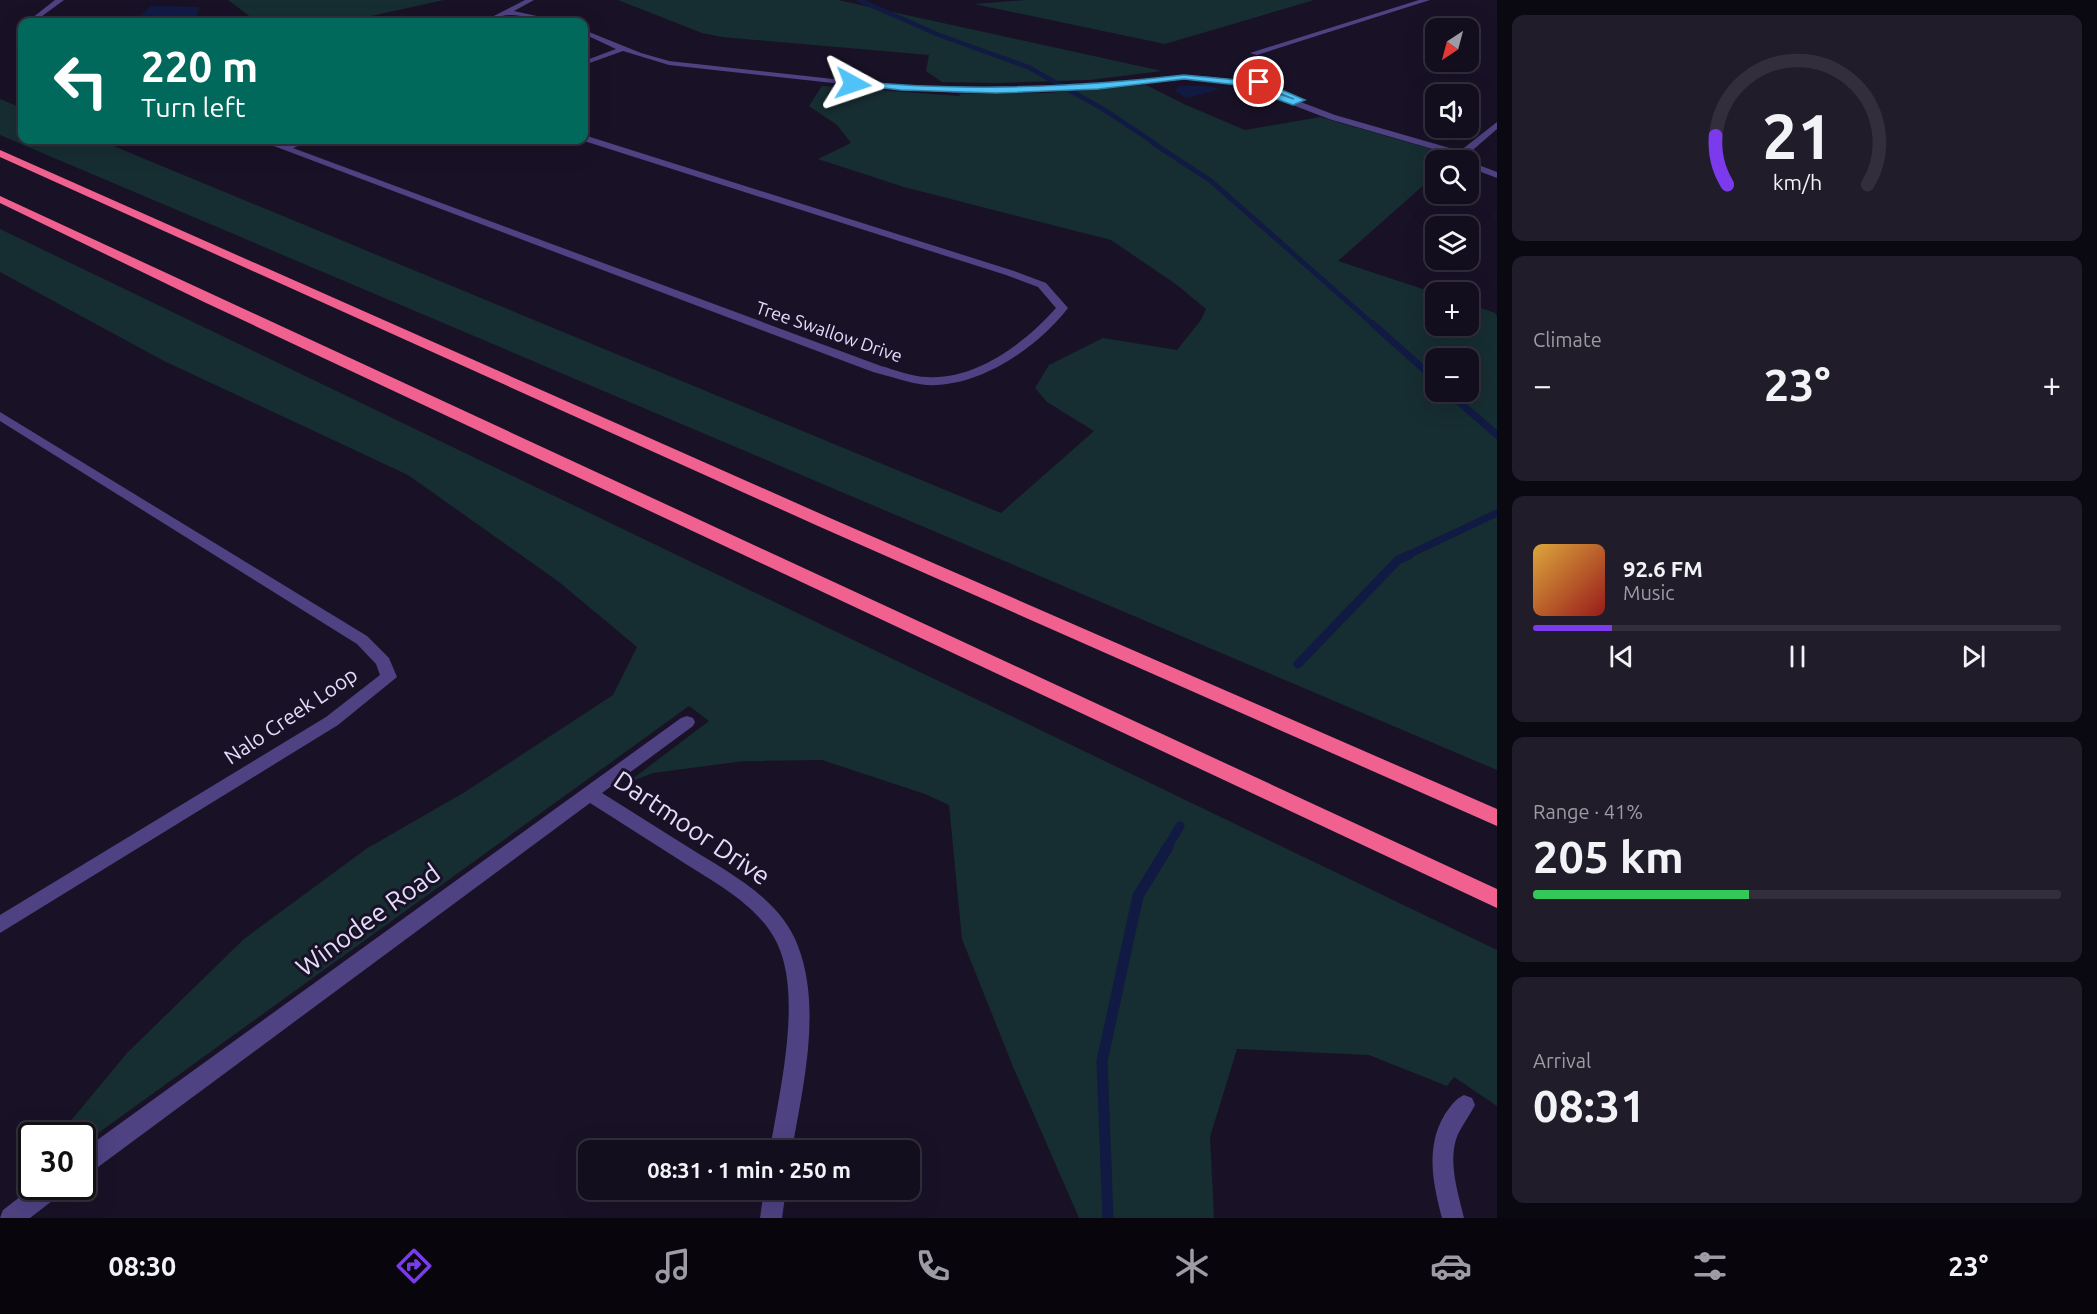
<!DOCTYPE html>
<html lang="en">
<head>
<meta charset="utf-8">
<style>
  :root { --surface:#130e1d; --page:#201c2a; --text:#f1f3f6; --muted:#9d9ca4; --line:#322e3b; --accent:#7c3aed }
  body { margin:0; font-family:Ubuntu,sans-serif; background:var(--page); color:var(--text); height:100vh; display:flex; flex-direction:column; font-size:22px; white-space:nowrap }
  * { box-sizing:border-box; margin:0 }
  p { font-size:20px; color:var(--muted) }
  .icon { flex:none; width:33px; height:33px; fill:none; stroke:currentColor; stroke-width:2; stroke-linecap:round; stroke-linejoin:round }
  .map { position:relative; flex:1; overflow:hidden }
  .details { display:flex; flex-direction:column; gap:15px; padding:15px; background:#0a0810; width:600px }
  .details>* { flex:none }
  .banner { position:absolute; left:18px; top:18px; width:570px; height:126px; border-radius:12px; box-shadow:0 6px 24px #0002,0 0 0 2px var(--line); background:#00695c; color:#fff; overflow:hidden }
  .needle { width:39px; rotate:216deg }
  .tools { position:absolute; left:1425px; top:18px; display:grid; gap:12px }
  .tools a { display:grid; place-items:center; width:54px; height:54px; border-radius:12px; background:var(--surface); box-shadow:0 6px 24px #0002,0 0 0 2px var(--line); font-size:30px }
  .speed { position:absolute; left:18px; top:1122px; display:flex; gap:12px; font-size:30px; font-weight:700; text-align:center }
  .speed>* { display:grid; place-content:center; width:78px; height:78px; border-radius:50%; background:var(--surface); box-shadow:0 6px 24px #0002,0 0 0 2px var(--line); line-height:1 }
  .speed .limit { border:3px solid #111; border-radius:9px; background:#fff; color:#111 }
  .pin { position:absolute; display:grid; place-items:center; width:51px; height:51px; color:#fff; margin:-26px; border:3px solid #fff; border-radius:50%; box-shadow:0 2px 6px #0007 }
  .me { position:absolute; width:66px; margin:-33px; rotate:95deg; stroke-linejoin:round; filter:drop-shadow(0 0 4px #0008) }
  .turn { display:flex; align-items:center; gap:21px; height:126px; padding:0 24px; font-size:27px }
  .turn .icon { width:78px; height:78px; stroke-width:2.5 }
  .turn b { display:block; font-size:42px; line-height:51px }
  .big { font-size:45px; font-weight:600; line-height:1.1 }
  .details .card { flex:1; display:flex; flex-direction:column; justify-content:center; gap:9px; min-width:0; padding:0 21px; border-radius:12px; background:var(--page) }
  .details .dial { align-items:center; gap:0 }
  .dial svg { height:156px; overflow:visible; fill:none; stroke:var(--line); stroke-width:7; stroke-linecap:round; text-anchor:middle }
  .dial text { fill:var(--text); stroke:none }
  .song { display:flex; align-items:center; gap:18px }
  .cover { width:72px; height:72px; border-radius:9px; background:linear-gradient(135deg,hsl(40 70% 55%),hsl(0 70% 35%)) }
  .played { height:6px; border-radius:3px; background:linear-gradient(90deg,var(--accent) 15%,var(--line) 15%) }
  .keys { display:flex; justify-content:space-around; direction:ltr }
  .heat { display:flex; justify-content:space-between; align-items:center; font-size:33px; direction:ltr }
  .charge { height:9px; border-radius:4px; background:linear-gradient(90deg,#34c759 41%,var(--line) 0) }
  .trip { position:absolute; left:578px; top:1140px; width:342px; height:60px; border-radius:12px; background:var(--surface); box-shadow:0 6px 24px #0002,0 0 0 2px var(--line); font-weight:600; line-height:60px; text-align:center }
  .tabs { display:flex; height:96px; justify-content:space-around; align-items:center; background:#08060c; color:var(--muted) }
  .tabs .icon { width:42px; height:42px }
  .tabs .selected { color:var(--accent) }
  .tabs b { font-size:27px; color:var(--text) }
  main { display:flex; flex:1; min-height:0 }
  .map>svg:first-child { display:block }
</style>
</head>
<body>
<main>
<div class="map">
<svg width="1497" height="1218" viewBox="0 0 1497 1218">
  <rect width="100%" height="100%" fill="#191227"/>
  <g fill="#162d31" fill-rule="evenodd">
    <polygon points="228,0 444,0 371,16 256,21"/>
    <polygon points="618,0 838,0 1162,71 1090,80 995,83 942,82 926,71 929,55 722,37 702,33"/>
    <polygon points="1025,0 1314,0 1165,44 974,4"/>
    <path d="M1146,85L1186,105L1245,130L1320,117L1452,155L1454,159L1436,160L1435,175L1338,261L1435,293L1436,326H1468L1469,304L1495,313L1497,316V770L0,135V99L22,108V140H99L1001,513L1094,431L1047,402L1035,388L1049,365L1103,338L1177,350L1201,320L1206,309L1177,285L1111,240L904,187L818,159L851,143L837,125L809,106L822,86L960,96L959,94L1048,93ZM1468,358V392H1436V358Z"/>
    <polygon points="0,229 1497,950 1497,1106 1454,1077 1447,1086 1369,1055 1237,1049 1210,1137 1214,1218 1079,1218 1014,1069 962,939 949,805 925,794 822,760 744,761 653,773 627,783 709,721 689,706 83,1144 82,1136 70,1135 69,1123 127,1053 244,939 366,849 465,792 613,695 637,647 559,582 408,475 164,361 0,272"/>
  </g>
  <g fill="#101a43">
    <polygon points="151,6 197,7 199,8 197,16 233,18 204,22 136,22 136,19"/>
    <polygon points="1179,86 1207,86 1221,89 1186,98 1175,91"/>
  </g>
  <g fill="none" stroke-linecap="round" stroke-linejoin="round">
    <polyline stroke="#101a43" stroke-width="4.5" points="859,0 939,35 1028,67 1103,109 1156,144"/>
    <polyline stroke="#101a43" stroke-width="5" points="1153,143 1211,181 1375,326"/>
    <g stroke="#101a43" stroke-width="7">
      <polyline points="1373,324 1436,380"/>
      <polyline points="1448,392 1497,435"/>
      <polyline points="1406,556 1497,513"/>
    </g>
    <g stroke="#101a43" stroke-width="9">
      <polyline points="1298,664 1398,560 1409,555"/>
      <polyline points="1167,848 1180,826"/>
    </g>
    <polyline stroke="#101a43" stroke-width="11" points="1108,1218 1102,1061 1138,896 1168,847"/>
    <g fill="#4e4282" fill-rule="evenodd">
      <polygon points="55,0 64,0 34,22 27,22"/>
      <path d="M525,0H534L514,11L564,22C545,24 528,15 510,15C500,14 493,23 482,22Z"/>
      <polygon points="1419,0 1430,0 1257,55 1250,53"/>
      <polygon points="584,30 641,53 669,61 879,84 963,89 1098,85 1184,75 1213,77 1251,83 1335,115 1460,151 1497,122 1497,129 1466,156 1468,160 1460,160 1457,156 1329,119 1246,87 1213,81 1184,79 1098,89 963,93 879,88 669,65 623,51 584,65 584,61 616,49 584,34"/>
      <polygon points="22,31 22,48 18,46 18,33"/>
      <path d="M584,135L1014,271L1046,283L1068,308C1037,348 979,388 926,385C908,383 890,376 873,372L258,140C267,139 273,143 282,144C291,146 302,140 312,140L293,148L881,366C896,370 912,377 927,377C976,380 1025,343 1056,308L1038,287L1006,275L581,140H584Z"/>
      <polygon points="1468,161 1497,172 1497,178 1468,167"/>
      <polygon points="0,412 367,636 389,658 397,677 338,725 0,933 0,915 326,717 380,675 376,664 357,644 0,421"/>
      <path d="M687,716L693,718L695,722L693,726L602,793C631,811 659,829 688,847C729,873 780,898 798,946C822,1009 803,1086 792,1150H770C779,1093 803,997 777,943C758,904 713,882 678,859C648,840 619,821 590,803L90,1173L82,1176V1151L681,718Z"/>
      <path d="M1464,1095L1472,1098L1475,1105C1470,1115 1463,1124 1458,1134C1447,1160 1458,1192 1464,1218H1442C1433,1183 1425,1147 1445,1114C1451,1106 1455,1099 1464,1095Z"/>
      <polygon points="34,1186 64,1186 61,1194 30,1218 0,1218 3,1210"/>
      <polygon points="764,1190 786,1190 782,1218 760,1218"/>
    </g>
    <g fill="#f1618f" fill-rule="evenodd">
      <polygon points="0,150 830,518 1497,809 1497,826 818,526 0,157"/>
      <polygon points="0,196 1497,889 1497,908 204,302 0,203"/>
    </g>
  </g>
  <path fill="#4fc3f7" stroke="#337fa1" stroke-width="1.5" d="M1184,75L1238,80L1294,99L1256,84L1259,80L1305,100L1293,105L1238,85L1184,79L1098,89L996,93L901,90L849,84L853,81C965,92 1072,88 1184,75Z"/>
  <g text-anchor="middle" stroke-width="6" stroke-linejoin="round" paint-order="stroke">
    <g font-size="18" fill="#e4dcfc" stroke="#191227">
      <text transform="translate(829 332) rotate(19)" y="6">Tree Swallow Drive</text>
    </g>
    <g font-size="21" fill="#e4dcfc" stroke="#191227">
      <text transform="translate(291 716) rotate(-34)" y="7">Nalo Creek Loop</text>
    </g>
    <g font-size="26" fill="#e4dcfc" stroke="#191227">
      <text transform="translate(692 828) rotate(34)" y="9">Dartmoor Drive</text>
      <text transform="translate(368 920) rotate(-36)" y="9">Winodee Road</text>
    </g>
  </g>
</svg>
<div class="tools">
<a><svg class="needle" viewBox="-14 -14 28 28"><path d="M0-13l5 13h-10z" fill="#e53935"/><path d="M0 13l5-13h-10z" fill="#9d9ca4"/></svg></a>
<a><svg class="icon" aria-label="sound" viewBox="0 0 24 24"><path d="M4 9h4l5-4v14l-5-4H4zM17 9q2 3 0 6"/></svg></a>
<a><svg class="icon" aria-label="search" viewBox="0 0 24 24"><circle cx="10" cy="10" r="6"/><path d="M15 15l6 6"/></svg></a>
<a><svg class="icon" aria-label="layers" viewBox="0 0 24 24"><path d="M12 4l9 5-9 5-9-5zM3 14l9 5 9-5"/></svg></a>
<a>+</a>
<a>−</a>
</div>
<div class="speed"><div class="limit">30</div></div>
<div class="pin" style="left:1259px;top:82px;background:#d93025"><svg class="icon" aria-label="arrive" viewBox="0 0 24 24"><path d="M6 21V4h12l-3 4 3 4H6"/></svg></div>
<svg class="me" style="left:853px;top:84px" viewBox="-20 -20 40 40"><path d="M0-17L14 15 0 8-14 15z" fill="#4fc3f7" stroke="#fff" stroke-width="4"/></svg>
<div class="trip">08:31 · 1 min · 250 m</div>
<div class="banner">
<div class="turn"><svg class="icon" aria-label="left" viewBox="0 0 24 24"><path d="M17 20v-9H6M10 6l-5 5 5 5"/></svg><div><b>220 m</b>Turn left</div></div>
</div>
</div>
<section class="details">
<div class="card dial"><svg viewBox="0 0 100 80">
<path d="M14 69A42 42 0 1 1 86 69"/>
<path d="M14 69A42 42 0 0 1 8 44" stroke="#7c3aed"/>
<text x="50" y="56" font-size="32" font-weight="700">21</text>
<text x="50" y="72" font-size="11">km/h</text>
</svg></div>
<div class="card"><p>Climate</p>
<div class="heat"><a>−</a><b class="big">23°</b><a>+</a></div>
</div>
<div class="card">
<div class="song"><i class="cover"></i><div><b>92.6 FM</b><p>Music</p></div></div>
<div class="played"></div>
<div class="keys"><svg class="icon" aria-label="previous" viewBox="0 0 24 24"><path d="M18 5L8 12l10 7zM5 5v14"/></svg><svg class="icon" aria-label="pause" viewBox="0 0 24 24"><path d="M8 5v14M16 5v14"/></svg><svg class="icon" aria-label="next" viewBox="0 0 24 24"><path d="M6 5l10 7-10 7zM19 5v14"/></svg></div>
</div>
<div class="card"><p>Range · 41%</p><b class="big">205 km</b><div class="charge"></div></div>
<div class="card"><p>Arrival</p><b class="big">08:31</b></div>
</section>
</main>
<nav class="tabs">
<b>08:30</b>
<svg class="icon selected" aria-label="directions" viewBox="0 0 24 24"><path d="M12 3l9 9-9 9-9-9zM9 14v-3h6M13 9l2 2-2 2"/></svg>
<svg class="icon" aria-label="music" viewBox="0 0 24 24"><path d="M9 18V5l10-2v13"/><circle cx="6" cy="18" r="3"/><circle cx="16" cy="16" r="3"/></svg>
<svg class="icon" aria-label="phone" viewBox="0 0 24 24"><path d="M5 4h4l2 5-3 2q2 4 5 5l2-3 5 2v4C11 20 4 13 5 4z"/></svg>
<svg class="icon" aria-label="climate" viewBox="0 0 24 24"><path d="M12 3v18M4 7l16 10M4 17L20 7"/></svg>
<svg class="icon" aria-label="car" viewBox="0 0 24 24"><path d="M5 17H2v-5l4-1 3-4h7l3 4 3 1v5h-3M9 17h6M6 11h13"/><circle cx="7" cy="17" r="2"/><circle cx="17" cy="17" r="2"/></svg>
<svg class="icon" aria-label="filters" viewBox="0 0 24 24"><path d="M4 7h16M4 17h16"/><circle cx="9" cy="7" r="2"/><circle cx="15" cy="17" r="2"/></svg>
<b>23°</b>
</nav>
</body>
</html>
